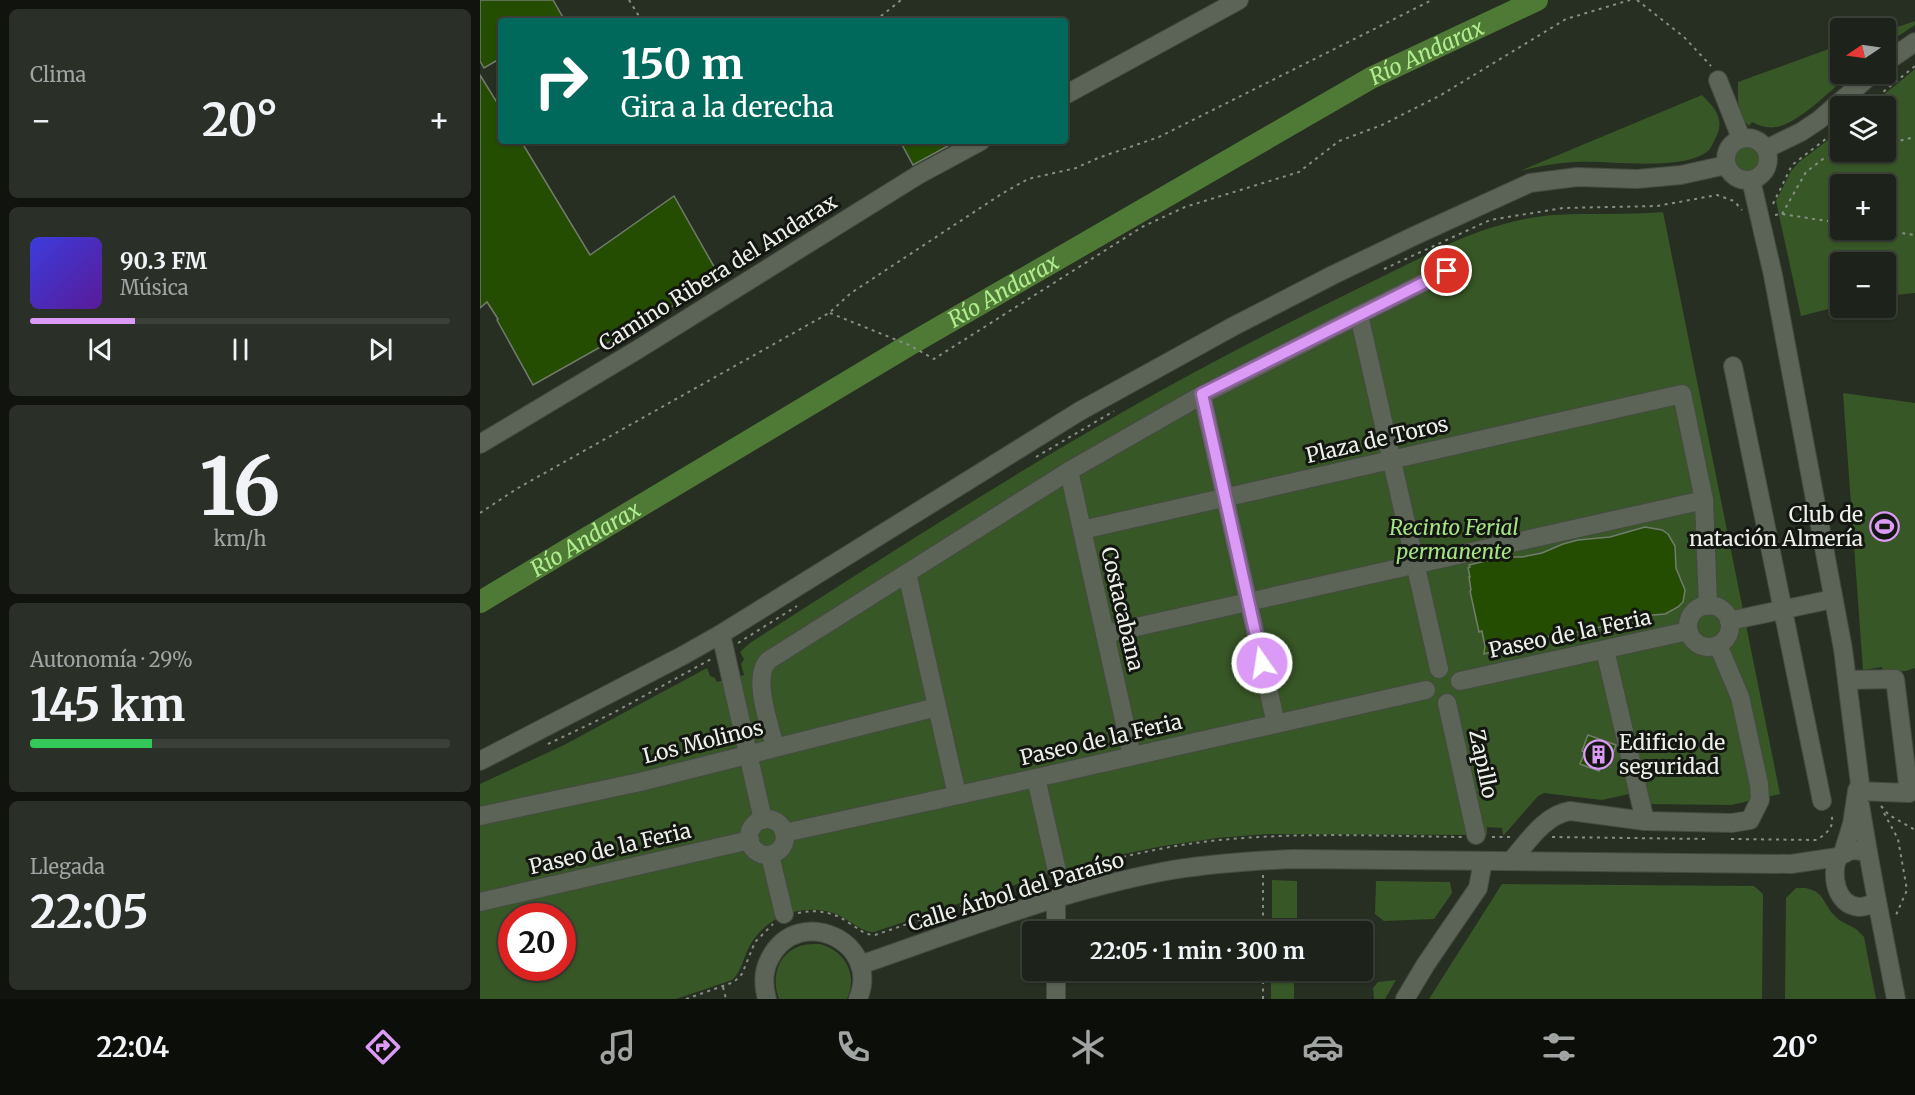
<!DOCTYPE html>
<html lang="es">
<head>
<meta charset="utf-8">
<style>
  :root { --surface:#1d231a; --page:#2a2f27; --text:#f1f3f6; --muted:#a0a4a2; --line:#3b4039; --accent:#da9af6 }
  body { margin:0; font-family:Merriweather,serif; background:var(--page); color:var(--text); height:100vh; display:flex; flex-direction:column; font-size:22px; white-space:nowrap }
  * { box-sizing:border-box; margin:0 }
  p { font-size:20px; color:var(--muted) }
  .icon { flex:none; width:33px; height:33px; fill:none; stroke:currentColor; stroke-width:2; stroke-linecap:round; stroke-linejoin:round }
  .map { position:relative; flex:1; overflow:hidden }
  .drawer { display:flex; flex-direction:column; gap:9px; padding:9px; background:#10130e; width:480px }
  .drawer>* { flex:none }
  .banner { position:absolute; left:18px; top:18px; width:570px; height:126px; border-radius:6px; box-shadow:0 2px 4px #0004,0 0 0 2px var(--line); background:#00695c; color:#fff; overflow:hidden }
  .needle { width:39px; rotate:257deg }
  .controls { position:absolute; left:1350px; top:18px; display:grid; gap:12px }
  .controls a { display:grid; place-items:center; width:66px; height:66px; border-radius:6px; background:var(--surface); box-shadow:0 2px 4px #0004,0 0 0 2px var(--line); font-size:30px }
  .speed { position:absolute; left:18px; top:903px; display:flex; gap:12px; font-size:30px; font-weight:700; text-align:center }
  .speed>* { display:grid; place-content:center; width:78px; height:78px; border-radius:50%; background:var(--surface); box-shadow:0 2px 4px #0004,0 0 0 2px var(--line); line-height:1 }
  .speed .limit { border:9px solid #d22; background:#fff; color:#111 }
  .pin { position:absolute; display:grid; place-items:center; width:51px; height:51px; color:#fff; margin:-26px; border:3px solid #fff; border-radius:50%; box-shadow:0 2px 6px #0007 }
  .me { position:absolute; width:66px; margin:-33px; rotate:347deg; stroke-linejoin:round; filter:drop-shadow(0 0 4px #0008) }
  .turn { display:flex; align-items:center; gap:21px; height:126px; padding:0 24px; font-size:27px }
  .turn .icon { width:78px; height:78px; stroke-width:2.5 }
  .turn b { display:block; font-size:42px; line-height:51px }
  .big { font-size:45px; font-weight:700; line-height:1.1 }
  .drawer .card { flex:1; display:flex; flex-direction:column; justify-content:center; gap:9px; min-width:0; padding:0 21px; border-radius:9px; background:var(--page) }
  .drawer .dial { align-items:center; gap:0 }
  .dial b { font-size:78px; line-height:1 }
  .song { display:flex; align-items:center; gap:18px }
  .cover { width:72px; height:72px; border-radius:9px; background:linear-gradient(135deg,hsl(240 70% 55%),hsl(270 70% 35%)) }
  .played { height:6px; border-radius:3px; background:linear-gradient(90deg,var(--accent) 25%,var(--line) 25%) }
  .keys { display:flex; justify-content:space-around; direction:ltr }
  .heat { display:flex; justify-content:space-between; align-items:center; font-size:33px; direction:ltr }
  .charge { height:9px; border-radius:4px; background:linear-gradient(90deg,#34c759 29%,var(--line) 0) }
  .trip { position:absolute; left:542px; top:921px; width:351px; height:60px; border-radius:6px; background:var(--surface); box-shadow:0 2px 4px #0004,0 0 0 2px var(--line); font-weight:700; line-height:60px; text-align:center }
  .tab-bar { display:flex; height:96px; justify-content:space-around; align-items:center; background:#0c0e0a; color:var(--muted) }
  .tab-bar .icon { width:42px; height:42px }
  .tab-bar .selected { color:var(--accent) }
  .tab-bar b { font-size:27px; color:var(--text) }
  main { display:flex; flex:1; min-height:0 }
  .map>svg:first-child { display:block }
</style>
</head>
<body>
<main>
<section class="drawer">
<div class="card"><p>Clima</p>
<div class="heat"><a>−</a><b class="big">20°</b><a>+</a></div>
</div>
<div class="card">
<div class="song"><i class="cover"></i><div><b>90.3 FM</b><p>Música</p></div></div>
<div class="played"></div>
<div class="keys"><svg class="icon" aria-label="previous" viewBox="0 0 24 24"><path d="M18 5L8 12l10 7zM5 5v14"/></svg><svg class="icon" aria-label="pause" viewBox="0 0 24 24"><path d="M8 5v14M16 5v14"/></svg><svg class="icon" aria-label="next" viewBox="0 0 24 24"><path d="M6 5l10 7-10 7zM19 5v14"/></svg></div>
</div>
<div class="card dial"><b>16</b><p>km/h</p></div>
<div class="card"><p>Autonomía · 29%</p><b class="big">145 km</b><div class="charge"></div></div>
<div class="card"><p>Llegada</p><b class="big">22:05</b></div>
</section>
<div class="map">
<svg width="1435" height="999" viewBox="0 0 1435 999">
  <rect width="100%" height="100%" fill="#272f23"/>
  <g fill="#385726" fill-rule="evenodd">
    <polygon points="1435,21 1435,25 1406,44 1406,31"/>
    <path d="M1360,45V74H1370C1355,87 1319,122 1300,126C1291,129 1281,127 1272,122L1269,126C1256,113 1258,99 1258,82Z"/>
    <path d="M1435,69V293L1406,296V262H1360V306L1321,316L1296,201L1311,171L1319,162L1360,131V152H1406V106H1390ZM1360,184H1406V230H1360Z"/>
    <path d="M1222,95C1235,108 1246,120 1235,139C1233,143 1231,148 1228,151C1202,172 1128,160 1095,162C1076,163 1059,166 1040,171Z"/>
    <circle cx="1267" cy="158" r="14"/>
    <path d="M1183,212L1300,794L1251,805L1167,804L1155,796L1149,794L1122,800L1064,793L1058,796L1024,835H1023L1022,828L1007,827V835L787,834L737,838L683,846L634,856L564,875L394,932C381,933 367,917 353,913C320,903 285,917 269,947C263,958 262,971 252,980L196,999H0V784L84,745L227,668L230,676L235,678L237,682L264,675L261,664L264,659L260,652L270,643C395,563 519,482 648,409C753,349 862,296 971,243C1003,229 1037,218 1073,215C1109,213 1146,215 1183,212ZM32,916H82V968H32Z"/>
    <polygon points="1363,393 1435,403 1435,668 1426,671 1403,672 1402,667 1383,670"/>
    <polygon points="792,880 817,881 817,918 792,918"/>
    <polygon points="896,881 970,882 972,893 954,919 904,921 895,914"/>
    <polygon points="1022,884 1274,886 1283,894 1282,999 949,999"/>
    <polygon points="1316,888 1326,888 1335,891 1341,896 1351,912 1359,920 1376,929 1384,937 1396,999 1305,999 1306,898"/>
    <path d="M340,944C365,951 378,974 367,999H299C291,978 297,954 320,946C326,944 333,944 340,944Z"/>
    <polygon points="791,976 809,976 814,982 814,999 791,999"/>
    <polygon points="916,980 905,999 894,999 893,988 898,982"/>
  </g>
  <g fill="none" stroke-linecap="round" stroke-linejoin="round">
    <path stroke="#4f7a35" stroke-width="22" id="s1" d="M0,602L429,345L891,78L1057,0"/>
  </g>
  <g fill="#244d01" stroke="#727c6e" stroke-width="1.5">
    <polygon points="0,0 73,0 85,21 21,21 21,58 4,68 0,61"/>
    <polygon points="0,75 21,109 21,141 41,141 110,255 194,196 241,279 53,385 17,320 18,319 7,302 0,308"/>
    <polygon points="420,141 477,141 433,165"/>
    <polygon points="1165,527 1182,530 1188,534 1195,546 1196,568 1205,590 1203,602 1198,607 1185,614 1149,617 1111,630 1051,639 1004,654 1005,646 1002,631 999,632 990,591 991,590 989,577 990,577 988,568 990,567 989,565 1022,557 1042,557 1062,553 1083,544 1098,540 1130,537"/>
    <polygon points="1108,735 1136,745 1131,759 1124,757 1119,771 1100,764 1105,752 1102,751"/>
  </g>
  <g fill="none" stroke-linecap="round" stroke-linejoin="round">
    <defs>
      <g id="minor">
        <polyline points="1406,62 1435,42"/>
        <polyline points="1238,80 1261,138"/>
        <polyline points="585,95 759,0"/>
        <circle cx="1267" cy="159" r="21"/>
        <polyline points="1286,149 1321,132 1339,120 1392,74"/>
        <polyline points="1271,180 1293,275 1363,649 1380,784 1377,791 1372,824 1363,853"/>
        <polyline points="1253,366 1342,801"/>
        <polyline points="722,395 796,724"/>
        <polyline points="0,444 157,350 438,175 501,141"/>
        <polyline points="589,471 652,756"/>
        <polyline points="602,530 1202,394 1224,500 1228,606"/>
        <polyline points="427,573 477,795"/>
        <circle cx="1229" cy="626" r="21"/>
        <polyline points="1249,621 1353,599"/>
        <polyline points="241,634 283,820"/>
        <polyline points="625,634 1224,500"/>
        <polyline points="1125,650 1165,821"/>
        <polyline points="959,669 879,315 967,271"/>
        <polyline points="1367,680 1415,679 1429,793 1377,791"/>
        <polyline points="980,681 1208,631"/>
        <polyline points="967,703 996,835"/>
        <path d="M295,747C290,726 271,676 289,660L589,471L722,395L879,315"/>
        <polyline points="0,761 202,656 241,634 600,411 754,326 853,275 934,236 1050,183 1097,177 1157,179 1201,175 1246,165"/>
        <polyline points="556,778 577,871"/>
        <polyline points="1380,805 1388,852"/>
        <polyline points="0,816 160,782 457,707"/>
        <circle cx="287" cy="837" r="18"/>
        <polyline points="304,833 556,778 946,690"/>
        <path d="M1375,850L1388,852L1397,901C1392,904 1385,907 1379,907C1355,905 1351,874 1358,857L1369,851Z"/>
        <polyline points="290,855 304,914"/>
        <path d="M1031,861C1047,843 1064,815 1090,811L1165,821L1252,823L1270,820L1280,800L1279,784L1260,697L1238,645"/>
        <polyline points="576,899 576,932"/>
        <polyline points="1397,901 1416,999"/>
        <polyline points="0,902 270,840"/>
        <path d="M380,965C479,931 578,892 681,872C724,864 769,861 813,859L1311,864L1358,857"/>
        <polyline points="576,970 576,999"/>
        <path d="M287,999C283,985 283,971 290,958C319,903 402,942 378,999"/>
        <polyline points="925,999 946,964 998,888 1003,861"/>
      </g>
    </defs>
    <use href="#minor" stroke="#454b41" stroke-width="20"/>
    <g stroke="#878e84" stroke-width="2" stroke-dasharray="3 4.5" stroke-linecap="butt">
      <polyline points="149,0 162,21"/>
      <polyline points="1157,0 1204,37 1231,66"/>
      <polyline points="395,21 421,0"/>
      <polyline points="1386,106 1435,66"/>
      <polyline points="235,141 239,145 244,141"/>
      <polyline points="1406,144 1435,137"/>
      <polyline points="1293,204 1312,165 1360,128"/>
      <polyline points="1302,214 1326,172 1343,159 1371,152"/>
      <polyline points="1295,215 1302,214 1360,223"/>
      <polyline points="1400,230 1435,235"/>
      <polyline points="904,269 1010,220 1083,208 1177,206 1237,195 1254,201 1262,210"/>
      <polyline points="350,313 429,345 454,359 662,227 705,207 819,172 859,141 902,125 961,95 1086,19 1150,0"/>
      <polyline points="556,457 634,411"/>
      <polyline points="0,513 38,488 349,313 371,293 523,193 548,179 596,168 618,158 679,137 952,0"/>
      <polyline points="258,643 317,606"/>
      <polyline points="68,744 133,713 233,658"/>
      <polyline points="1401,806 1409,815 1435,830"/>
      <polyline points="1404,813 1418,839 1427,890 1416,915"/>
      <polyline points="1012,837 1033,837"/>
      <polyline points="1072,837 1228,839"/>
      <path d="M1251,839L1337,840C1348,832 1355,827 1351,813"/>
      <path d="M592,870C640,857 689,845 740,840C820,832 901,836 982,837"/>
      <polyline points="783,875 783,932"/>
      <path d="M318,913C336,909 354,912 369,923C378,928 384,935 395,935L563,878"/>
      <polyline points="243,987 246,999"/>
      <polyline points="206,999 254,982 262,974 275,942 293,924"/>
      <polyline points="783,999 783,970"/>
    </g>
    <use href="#minor" stroke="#5b6456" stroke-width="18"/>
  </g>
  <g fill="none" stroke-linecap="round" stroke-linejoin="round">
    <defs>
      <polyline id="route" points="782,663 722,394 967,271"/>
    </defs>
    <use href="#route" stroke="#8e64a0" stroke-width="15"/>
    <use href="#route" stroke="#da9af6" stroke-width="10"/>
  </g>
  <defs>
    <symbol id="stadium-ring" viewBox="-11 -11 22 22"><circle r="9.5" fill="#131611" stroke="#da9af6" stroke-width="1.5"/><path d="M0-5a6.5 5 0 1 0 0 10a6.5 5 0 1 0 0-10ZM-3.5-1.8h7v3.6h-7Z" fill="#da9af6"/></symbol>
    <symbol id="building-ring" viewBox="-11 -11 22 22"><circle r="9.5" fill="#131611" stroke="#da9af6" stroke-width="1.5"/><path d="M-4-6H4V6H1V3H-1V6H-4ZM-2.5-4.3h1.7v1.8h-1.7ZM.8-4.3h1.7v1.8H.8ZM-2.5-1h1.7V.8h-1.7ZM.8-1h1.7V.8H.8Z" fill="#da9af6"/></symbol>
  </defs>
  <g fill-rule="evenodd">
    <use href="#stadium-ring" x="1388" y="510" width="33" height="33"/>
    <use href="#building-ring" x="1102" y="738" width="33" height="33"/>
  </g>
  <g text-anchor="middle" stroke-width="6" stroke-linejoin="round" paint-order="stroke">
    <g font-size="21" fill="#ecf1e9" stroke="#131611">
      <text transform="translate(238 273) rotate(-32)" y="7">Camino Ribera del Andarax</text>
      <text transform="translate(897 440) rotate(-13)" y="7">Plaza de Toros</text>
      <text transform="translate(642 609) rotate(77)" y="7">Costacabana</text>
      <text transform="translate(1090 634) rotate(-12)" y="7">Paseo de la Feria</text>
      <text transform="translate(621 740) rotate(-13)" y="7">Paseo de la Feria</text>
      <text transform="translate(223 742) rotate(-14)" y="7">Los Molinos</text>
      <text transform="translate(1003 764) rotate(78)" y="7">Zapillo</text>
      <text transform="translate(130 849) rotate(-13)" y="7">Paseo de la Feria</text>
      <text transform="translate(536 892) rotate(-17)" y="7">Calle Árbol del Paraíso</text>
    </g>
    <g font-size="21" fill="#ecf1e9" stroke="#131611" text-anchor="end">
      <text x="1383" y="522">Club de<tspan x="1383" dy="24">natación Almería</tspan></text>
      <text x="1139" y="750" text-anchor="start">Edificio de<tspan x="1139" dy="24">seguridad</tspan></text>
    </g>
    <g font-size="21" font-style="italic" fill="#a6e384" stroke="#131611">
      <text x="974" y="535">Recinto Ferial<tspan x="974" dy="24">permanente</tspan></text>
    </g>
    <g font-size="22" font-style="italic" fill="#afed8e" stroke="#131611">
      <text dy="8" stroke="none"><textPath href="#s1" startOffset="1095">Río Andarax</textPath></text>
      <text dy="8" stroke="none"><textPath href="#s1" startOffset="609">Río Andarax</textPath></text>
      <text dy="8" stroke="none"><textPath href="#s1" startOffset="123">Río Andarax</textPath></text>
    </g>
  </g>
</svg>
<div class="controls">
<a><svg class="needle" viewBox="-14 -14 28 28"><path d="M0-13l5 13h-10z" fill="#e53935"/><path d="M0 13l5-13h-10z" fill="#a0a4a2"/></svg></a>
<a><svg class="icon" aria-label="layers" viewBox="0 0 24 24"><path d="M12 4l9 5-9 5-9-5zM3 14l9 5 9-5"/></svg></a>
<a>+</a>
<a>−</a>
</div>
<div class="speed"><div class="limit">20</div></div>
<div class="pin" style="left:967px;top:271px;background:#d93025"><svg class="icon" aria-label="arrive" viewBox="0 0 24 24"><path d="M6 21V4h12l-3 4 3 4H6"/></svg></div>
<svg class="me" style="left:782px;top:663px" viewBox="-20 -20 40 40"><circle r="17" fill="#da9af6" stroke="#fff" stroke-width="3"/><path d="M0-11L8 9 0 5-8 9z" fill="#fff"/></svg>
<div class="trip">22:05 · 1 min · 300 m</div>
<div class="banner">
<div class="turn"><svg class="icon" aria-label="right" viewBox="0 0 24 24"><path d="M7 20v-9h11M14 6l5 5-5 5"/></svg><div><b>150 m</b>Gira a la derecha</div></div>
</div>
</div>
</main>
<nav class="tab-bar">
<b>22:04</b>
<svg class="icon selected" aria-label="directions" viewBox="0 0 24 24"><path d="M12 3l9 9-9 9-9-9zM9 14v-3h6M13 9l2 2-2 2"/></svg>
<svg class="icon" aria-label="music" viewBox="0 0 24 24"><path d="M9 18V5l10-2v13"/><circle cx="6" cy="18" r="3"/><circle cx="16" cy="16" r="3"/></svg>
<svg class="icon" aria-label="phone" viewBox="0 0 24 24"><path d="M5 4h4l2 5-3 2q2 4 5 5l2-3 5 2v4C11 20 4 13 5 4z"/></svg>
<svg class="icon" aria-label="climate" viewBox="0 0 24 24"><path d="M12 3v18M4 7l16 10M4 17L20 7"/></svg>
<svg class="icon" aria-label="car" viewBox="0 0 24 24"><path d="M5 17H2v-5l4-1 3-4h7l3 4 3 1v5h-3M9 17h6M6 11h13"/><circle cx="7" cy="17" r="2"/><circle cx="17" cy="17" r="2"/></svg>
<svg class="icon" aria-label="filters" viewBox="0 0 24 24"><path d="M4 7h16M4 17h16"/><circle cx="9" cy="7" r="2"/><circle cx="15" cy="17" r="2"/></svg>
<b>20°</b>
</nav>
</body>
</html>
